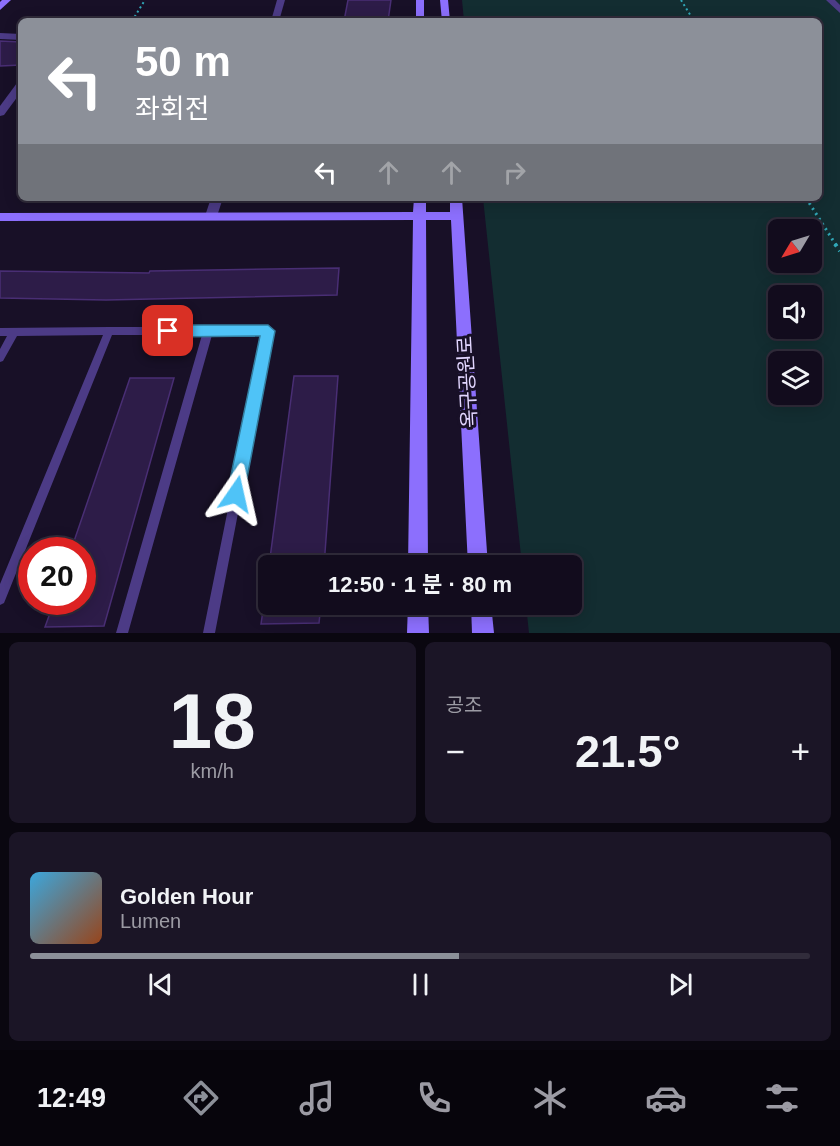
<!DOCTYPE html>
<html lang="ko">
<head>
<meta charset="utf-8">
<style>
  :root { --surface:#120c1d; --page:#1b1526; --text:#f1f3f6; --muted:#9c9ba4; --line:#312c3b; --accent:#8c9099 }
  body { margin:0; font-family:Arial,"Noto Sans KR",sans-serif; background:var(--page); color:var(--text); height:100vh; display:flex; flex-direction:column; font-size:22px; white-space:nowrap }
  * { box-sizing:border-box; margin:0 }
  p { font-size:20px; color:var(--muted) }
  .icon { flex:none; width:33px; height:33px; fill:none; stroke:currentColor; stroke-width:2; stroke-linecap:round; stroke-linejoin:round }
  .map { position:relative; height:633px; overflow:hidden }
  .panel { display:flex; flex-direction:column; gap:9px; padding:9px; background:#0a0710; flex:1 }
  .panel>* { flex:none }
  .banner { position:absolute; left:18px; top:18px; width:804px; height:183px; border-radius:9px; box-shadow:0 3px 15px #0003,0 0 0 2px var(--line); background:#8c9099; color:#fff; overflow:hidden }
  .needle { width:39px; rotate:232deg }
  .controls { position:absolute; left:768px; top:219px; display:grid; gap:12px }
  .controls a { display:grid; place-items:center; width:54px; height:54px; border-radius:9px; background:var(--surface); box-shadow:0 3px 15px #0003,0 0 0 2px var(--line); font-size:30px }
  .speed { position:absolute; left:18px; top:537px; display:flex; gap:12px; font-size:30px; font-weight:700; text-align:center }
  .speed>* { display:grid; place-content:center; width:78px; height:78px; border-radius:50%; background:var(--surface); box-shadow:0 3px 15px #0003,0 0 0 2px var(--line); line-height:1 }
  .speed .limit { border:9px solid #d22; background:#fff; color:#111 }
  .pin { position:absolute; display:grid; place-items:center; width:51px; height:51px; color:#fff; margin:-26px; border-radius:12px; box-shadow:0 3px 9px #0006 }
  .me { position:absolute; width:66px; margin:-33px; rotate:11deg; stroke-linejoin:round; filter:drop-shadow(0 0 4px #0008) }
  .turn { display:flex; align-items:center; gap:21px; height:126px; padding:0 18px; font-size:27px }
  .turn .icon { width:78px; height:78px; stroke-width:2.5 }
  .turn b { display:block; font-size:42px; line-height:51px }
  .lanes { display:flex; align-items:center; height:57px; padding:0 18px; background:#0003; justify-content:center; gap:30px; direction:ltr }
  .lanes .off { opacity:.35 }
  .big { font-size:45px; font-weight:700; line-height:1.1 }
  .panel .card { flex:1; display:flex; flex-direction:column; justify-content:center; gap:9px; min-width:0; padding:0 21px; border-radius:9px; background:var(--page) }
  .panel .dial { align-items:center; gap:0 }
  .dial b { font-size:78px; line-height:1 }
  .song { display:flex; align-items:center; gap:18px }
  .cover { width:72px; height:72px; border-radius:9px; background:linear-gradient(135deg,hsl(200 70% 55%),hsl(20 70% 35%)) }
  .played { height:6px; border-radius:3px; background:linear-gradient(90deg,var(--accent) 55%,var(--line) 55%) }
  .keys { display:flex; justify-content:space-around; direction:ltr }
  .heat { display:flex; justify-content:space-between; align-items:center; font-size:33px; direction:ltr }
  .panel .tiles { flex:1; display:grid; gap:9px; grid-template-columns:1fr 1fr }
  .card:last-child { grid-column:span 2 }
  .trip { position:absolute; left:258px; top:555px; width:324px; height:60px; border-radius:9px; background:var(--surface); box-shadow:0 3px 15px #0003,0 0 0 2px var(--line); font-weight:700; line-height:60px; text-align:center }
  .tab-bar { display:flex; height:96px; justify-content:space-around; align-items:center; background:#07050c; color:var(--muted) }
  .tab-bar .icon { width:42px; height:42px }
  .tab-bar .active { color:var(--accent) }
  .tab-bar b { font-size:27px; color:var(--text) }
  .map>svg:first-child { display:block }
</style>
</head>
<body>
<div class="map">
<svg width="840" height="633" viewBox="0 0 840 633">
  <rect width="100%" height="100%" fill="#181027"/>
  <path fill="#132d31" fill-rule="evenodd" d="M462,0H840V633H529L526,605L572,604V566L522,565L483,198H819V21H464ZM778,230H812V262H778ZM778,296H812V328H778ZM778,362H812V394H778Z"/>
  <g fill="#2d1c48" stroke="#492e74" stroke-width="1.5">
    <polygon points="348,0 391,0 388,21 344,21"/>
    <polygon points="0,41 21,42 21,65 0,66"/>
    <polygon points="339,268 337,295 106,300 0,298 0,271 149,273 150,271"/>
    <polygon points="294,376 338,376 324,566 269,566"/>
    <polygon points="130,378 174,378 104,626 45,627 54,602 82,602 82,550 71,550"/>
    <polygon points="264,604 321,604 319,623 261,624"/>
  </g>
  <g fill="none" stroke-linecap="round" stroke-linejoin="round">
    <g stroke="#31a8b8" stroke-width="2" stroke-dasharray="2 3" stroke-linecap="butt">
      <polyline points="681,0 694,21"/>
      <polyline points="132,21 145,0"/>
    </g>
    <polyline stroke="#31a8b8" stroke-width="3" stroke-dasharray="2 4" stroke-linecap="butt" points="806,198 836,245"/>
    <polyline stroke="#31a8b8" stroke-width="4" stroke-dasharray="3 4.5" stroke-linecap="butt" points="835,244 840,251"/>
    <polygon fill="#4c3b86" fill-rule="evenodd" points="109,327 268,327 271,328 273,331 215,633 203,633 263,335 212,335 128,633 116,633 202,335 112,335 4,603 0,605 0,584 103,335 17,336 3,361 0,362 0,349 7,336 0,336 0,328"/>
    <g fill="#4c3b86" fill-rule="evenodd">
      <polygon points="277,0 285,0 279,21 271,21"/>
      <polygon points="826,0 835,0 840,5 840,13"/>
      <polygon points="0,33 21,34 21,40 0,39"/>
      <polygon points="21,82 21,92 4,115 0,116 0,106 17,83"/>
      <polygon points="211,198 223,198 217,216 211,220 205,216"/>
    </g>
    <g fill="#8c6ffd" fill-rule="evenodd">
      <polygon points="2,0 11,0 0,10 0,2"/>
      <rect x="416" y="0" width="8" height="21"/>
      <polygon points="440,0 448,0 450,21 442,21"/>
      <polygon points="414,198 426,198 426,212 450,212 450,198 462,198 488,566 468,566 451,220 426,220 428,566 408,566 413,220 0,221 0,213 413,212"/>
      <polygon points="408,604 428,604 429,633 407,633"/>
      <polygon points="471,604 491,604 494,633 472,633"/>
    </g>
  </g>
  <polygon fill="#4fc3f7" stroke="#337fa1" stroke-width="1.5" points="168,325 268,325 275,331 244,494 242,499 236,502 230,499 227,494 260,336 168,337 161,331"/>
  <g text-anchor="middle" stroke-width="6" stroke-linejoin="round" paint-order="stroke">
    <g font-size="20" fill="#e2d6ff" stroke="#181027">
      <text transform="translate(467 382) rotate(-93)" y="7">옥구공원로</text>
    </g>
  </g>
</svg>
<div class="controls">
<a><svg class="needle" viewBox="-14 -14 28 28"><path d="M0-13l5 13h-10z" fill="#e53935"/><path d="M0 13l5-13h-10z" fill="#9c9ba4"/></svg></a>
<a><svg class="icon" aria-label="sound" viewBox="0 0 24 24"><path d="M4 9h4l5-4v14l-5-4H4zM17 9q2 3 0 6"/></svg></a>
<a><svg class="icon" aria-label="layers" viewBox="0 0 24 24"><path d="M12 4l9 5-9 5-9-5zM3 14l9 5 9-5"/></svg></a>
</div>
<div class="speed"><div class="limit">20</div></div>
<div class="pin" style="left:168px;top:331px;background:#d93025"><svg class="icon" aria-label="arrive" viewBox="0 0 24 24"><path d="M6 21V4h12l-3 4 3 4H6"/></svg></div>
<svg class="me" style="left:236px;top:494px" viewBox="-20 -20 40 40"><path d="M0-17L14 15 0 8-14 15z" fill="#4fc3f7" stroke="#fff" stroke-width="4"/></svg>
<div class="trip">12:50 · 1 분 · 80 m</div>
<div class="banner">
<div class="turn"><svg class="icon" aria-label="left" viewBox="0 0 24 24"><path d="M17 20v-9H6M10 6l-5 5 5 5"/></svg><div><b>50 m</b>좌회전</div></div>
<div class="lanes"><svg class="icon" aria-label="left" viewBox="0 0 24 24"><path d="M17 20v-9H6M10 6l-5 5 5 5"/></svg><svg class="icon off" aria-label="ahead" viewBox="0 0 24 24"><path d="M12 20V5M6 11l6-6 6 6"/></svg><svg class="icon off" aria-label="ahead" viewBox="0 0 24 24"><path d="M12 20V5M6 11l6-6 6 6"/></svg><svg class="icon off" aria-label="right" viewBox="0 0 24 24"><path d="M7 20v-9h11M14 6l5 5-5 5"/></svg></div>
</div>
</div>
<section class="panel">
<div class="tiles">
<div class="card dial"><b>18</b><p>km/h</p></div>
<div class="card"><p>공조</p>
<div class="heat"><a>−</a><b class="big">21.5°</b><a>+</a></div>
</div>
<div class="card">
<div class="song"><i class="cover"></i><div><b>Golden Hour</b><p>Lumen</p></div></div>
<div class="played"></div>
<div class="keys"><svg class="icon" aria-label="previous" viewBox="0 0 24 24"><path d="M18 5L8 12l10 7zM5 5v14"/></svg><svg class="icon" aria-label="pause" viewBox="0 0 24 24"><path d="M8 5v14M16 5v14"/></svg><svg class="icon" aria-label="next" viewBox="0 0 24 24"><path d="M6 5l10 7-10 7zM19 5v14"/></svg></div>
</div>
</div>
</section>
<nav class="tab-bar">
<b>12:49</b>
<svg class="icon active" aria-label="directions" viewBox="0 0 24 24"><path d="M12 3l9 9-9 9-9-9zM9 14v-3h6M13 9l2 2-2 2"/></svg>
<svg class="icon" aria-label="music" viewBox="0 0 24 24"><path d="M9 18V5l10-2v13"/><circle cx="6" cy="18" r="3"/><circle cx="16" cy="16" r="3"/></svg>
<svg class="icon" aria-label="phone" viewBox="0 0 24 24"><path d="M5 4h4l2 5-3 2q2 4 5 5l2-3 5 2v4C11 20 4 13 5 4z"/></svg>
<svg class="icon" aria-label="climate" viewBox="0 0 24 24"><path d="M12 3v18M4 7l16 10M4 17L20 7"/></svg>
<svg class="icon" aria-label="car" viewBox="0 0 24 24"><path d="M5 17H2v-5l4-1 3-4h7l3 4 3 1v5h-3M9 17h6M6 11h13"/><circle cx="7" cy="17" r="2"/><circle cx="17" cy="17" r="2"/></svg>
<svg class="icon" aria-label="filters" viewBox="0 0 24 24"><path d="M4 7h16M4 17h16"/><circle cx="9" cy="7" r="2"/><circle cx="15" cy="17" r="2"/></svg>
</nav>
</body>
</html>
